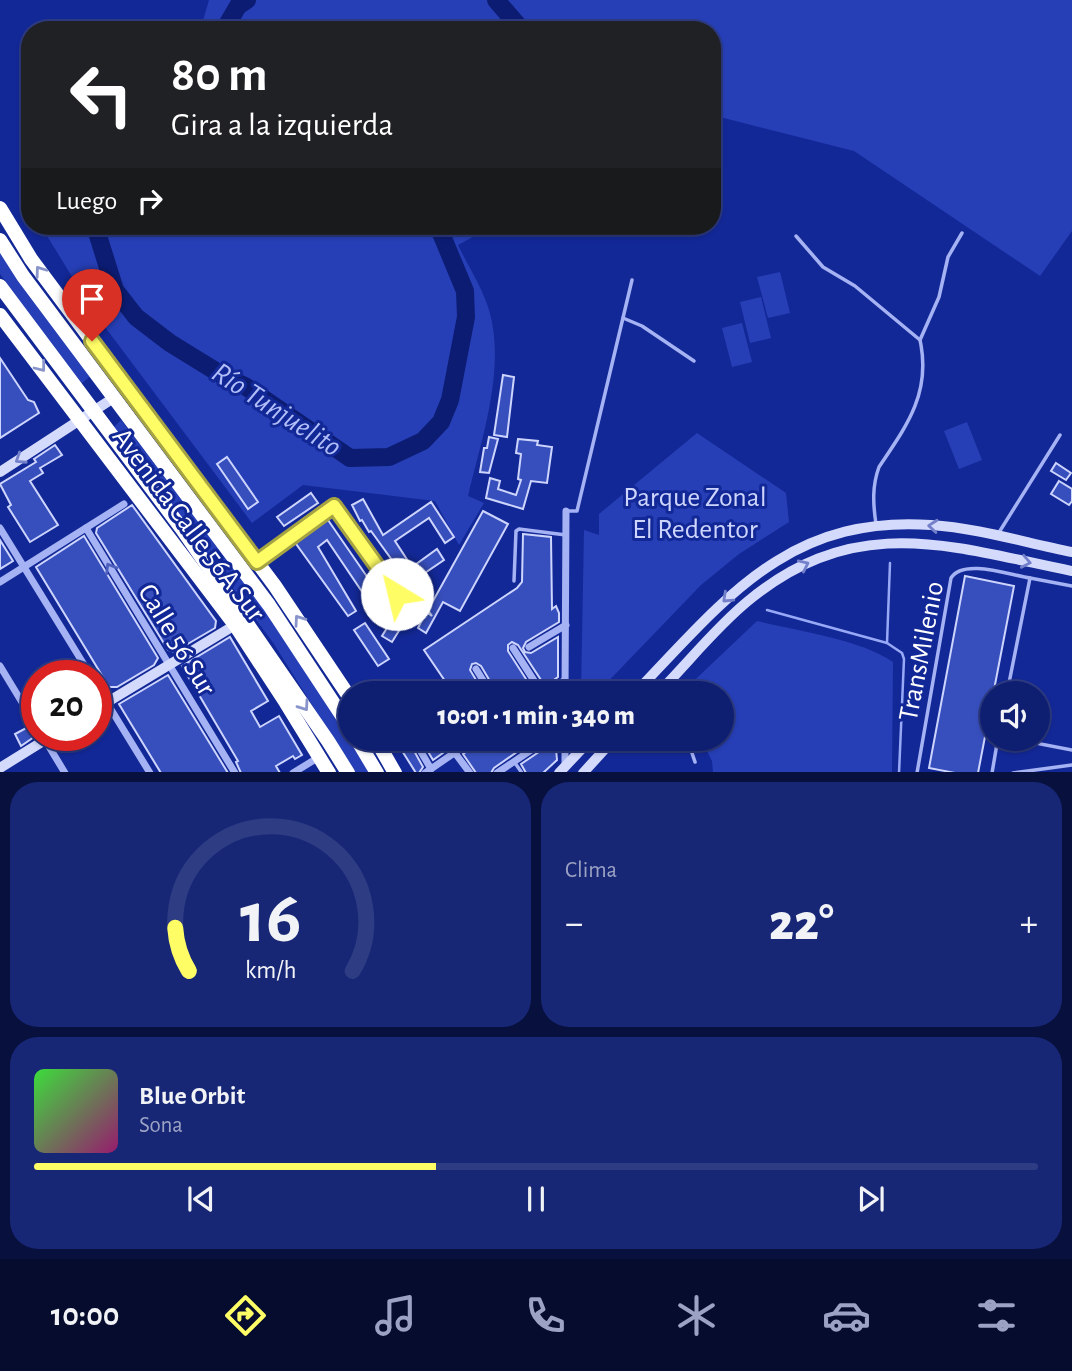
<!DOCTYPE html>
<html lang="es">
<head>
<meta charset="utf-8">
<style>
  :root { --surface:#0e1e71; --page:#172776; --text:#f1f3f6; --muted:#9ba2c3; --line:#2e3c84; --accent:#fffd66 }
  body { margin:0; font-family:"Alegreya Sans",sans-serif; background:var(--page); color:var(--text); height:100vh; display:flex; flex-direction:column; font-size:26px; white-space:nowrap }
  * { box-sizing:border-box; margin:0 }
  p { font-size:23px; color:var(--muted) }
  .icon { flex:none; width:38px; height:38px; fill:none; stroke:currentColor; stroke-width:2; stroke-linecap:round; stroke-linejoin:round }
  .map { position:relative; height:772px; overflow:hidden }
  .side { display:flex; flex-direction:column; gap:10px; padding:10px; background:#08103e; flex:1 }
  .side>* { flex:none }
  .top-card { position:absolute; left:21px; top:21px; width:700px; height:214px; border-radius:28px; box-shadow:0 2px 5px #0004,0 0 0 2px var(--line); background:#202124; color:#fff; overflow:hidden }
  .buttons { position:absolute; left:980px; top:681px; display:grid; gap:14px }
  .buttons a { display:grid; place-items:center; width:70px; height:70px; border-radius:50%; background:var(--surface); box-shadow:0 2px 5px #0004,0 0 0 2px var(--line); font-size:35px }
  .speed { position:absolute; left:21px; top:660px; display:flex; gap:14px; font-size:35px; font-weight:700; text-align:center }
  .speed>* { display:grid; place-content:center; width:91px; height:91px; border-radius:50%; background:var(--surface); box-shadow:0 2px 5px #0004,0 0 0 2px var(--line); line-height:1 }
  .speed .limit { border:10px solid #d22; background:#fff; color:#111 }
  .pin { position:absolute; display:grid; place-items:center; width:60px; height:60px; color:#fff; margin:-72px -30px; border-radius:50% 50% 50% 0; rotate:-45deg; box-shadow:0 0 7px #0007 }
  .pin .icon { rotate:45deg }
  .me { position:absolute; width:77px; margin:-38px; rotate:324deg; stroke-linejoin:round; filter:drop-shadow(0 0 5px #0008) }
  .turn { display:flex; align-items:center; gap:24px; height:147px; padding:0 35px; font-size:32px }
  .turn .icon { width:91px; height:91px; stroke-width:2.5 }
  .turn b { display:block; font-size:49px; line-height:60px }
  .then { display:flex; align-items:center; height:66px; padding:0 35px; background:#0003; gap:14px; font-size:26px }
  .big { font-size:52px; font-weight:800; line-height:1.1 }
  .side .widget { flex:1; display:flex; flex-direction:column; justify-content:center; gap:10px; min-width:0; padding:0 24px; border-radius:28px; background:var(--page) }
  .side .dial { align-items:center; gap:0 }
  .dial svg { height:182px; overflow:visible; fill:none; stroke:var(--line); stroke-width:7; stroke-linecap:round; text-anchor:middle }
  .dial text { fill:var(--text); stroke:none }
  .song { display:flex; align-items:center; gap:21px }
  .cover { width:84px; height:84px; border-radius:10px; background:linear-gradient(135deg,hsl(120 70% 55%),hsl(320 70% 35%)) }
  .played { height:7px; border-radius:4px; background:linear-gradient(90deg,var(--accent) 40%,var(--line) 40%) }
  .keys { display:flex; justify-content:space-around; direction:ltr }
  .heat { display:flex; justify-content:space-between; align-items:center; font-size:38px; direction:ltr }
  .side .tiles { flex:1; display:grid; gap:10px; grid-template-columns:1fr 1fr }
  .widget:last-child { grid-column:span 2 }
  .trip { position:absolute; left:338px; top:681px; width:396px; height:70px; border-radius:35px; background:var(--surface); box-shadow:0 2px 5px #0004,0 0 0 2px var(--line); font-weight:800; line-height:70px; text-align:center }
  .tab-bar { display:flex; height:112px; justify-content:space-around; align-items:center; background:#060c2d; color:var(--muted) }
  .tab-bar .icon { width:49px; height:49px }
  .tab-bar .selected { color:var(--accent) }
  .tab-bar b { font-size:32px; color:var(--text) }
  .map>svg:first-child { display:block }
</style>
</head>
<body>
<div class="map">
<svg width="1072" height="773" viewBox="0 0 1072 773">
  <rect width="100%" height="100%" fill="#132897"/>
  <g fill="#263fb6">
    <polygon points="209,0 1072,0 1072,231 1040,276 854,151 712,115 712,30 195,30 202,24"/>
    <path d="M41,226H493L458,245C467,264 480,284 487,304C508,363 482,437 468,496L484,503L459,545L435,501L303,485L252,523L93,311Z"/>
    <polygon points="0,246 93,374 81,384 0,274"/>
    <polygon points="780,272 790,313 768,318 757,277"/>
    <polygon points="761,297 771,338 750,343 740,302"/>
    <polygon points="742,323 752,362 732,367 722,328"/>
    <polygon points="121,420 262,603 371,772 354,772 274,644 114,427"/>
    <polygon points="967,422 982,460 959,469 944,431"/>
    <polygon points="697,433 786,493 789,522 739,554 701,585 597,693 581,693 584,530 599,535 599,514"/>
    <path d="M757,621C797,631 860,639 893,662L892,772H713L712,761L701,739L721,738V693H681Z"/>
  </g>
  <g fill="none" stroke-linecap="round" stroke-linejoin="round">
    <g stroke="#97a9f6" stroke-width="2.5">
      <polyline points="767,610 887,643 902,653 904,659 899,773"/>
      <polyline points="887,643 890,563"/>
    </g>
    <g stroke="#0c1c73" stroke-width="18">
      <polyline points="496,0 522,30"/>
      <polyline points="224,30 238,6 247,0"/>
      <polyline points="95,226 115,290 136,317 170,343 222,375 245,386 350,458 389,457 423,441 441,422 450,400 466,317 465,291 438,226"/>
    </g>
  </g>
  <g fill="#374fbd" stroke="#cdd5fd" stroke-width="2">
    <polygon points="0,358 28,400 34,402 39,413 0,438"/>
    <polygon points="503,375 514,377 507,437 494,435"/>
    <polygon points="489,437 498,439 489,473 480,472 484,448 487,448"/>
    <polygon points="518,439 538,441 537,445 552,447 547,483 531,481 523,509 486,498 490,478 500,481 498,489 516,495 521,480 518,479 521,454 516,453"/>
    <polygon points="55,445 62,455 40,468 43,473 30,481 58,525 30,542 8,507 11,505 0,484 36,462 34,459"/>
    <polygon points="227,457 258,502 248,509 217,464"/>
    <polygon points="1056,463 1071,473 1066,480 1051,471"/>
    <polygon points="1059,481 1072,489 1072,501 1069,505 1051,494"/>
    <polygon points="311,493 318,503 284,526 277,517"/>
    <polygon points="363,499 383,535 431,502 454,537 445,543 429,518 395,541 412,567 437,549 444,560 419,577 423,582 413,589 371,531 369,532 362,520 360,521 352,505"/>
    <polygon points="132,505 216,621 215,628 174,652 168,650 96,533 97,528"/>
    <polygon points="483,511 508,524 460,611 443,602 426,633 418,628 426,612 432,616 428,610"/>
    <polygon points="328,520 379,594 369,602 327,540 318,547 356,611 348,616 294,541"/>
    <polygon points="523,534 551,537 552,609 556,606 559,613 559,622 526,642 523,648 525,652 531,653 558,637 558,677 545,686 518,645 512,642 508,645 508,651 535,693 497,693 481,666 476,663 472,664 470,670 484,693 447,693 442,683 445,681 424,650 517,588 522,582"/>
    <polygon points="84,536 158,658 154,665 117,687 109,687 36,567"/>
    <polygon points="0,540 13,561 0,569"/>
    <polygon points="965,576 1014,586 978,773 955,773 929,768"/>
    <polygon points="405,599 415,605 392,642 382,636"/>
    <polygon points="365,623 389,659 378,666 354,630"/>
    <polygon points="230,637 268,701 251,711 260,727 279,716 302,755 295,759 293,756 276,766 280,773 241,773 236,762 238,761 182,666"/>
    <polygon points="168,675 228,773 161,773 125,714 119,704"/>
    <polygon points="28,727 34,737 21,746 15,734"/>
    <polygon points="394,738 407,738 423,767 419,773 416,773"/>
    <polygon points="420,738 464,738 433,760"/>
    <polygon points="482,738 537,738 494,768 491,773 476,773 463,754 479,743"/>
    <polygon points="555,738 557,760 543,773 526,773 521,764 552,743"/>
  </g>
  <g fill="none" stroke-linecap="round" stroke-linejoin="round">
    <g stroke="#a5b2f3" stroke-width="3.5">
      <path d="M796,236L823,267L855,286L920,340L921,345C930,396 905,428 879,467C872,486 873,504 876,524"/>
      <polyline points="623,318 642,326 694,361"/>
      <polyline points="920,340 939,297 948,257 962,233"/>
      <polyline points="568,511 577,511 632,280"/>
      <polyline points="998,534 1060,435"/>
      <polyline points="261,558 334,506 397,594 371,614"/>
      <polyline points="514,581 516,531 519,529 566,535"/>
      <polyline points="669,684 673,693"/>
      <polyline points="673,690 682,693"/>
      <polyline points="1007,693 1030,578 1072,586"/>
      <polyline points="687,738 695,762"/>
      <polyline points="702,738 705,744"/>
      <polyline points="1009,738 1072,750"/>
      <polyline points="515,763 522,773"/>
      <path d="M917,773L951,578C963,558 1010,575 1030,578"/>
      <polyline points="992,773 998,738"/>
      <polyline points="1013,773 1072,765"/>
    </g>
    <g stroke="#a5b2f3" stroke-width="7">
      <polyline points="0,528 91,676"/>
      <polyline points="86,528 235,773"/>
      <polyline points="0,582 124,504"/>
      <polyline points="529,647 566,625"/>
      <polyline points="513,648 542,693"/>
      <polyline points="0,666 37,727"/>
      <polyline points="476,669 491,693"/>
      <polyline points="96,685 150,773"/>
      <polyline points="436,686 441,693"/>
      <polyline points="546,693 565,680"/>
      <polyline points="565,693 566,511"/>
      <polyline points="42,735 65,773"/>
      <polyline points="413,738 431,769"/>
      <polyline points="455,753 470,773"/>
      <polyline points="565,766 565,738"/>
      <polyline points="293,773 319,757"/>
      <polyline points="425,773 476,738"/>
      <polyline points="497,773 549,738"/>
    </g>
    <g stroke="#d4dafc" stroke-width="10">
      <polyline points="0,472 115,397"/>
      <path d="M635,693C725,599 788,515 931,525C978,528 1026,543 1072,552"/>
      <path d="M658,693C688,663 715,628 748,601C856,512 949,546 1072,571"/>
      <polyline points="96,709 235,625"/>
      <polyline points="0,768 53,735"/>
      <polyline points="559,773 592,738"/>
      <polyline points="583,773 615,738"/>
    </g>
    <g stroke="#fff" stroke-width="14">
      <polyline points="0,208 31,259 275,586 350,698"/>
      <polyline points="0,240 23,276 269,605 350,728"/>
      <polyline points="0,286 182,529 328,741 348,773"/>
      <polyline points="0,315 235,625 286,703 329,773"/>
      <polyline points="356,738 377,773"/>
      <polyline points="375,738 395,773"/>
    </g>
  </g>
  <defs><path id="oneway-chevron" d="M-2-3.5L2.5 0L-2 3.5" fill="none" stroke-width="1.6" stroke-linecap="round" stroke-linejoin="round" transform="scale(1.75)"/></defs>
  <g stroke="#8994cb">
    <use href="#oneway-chevron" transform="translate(40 271) rotate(-126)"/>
    <use href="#oneway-chevron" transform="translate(41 367) rotate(52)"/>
    <use href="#oneway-chevron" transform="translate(299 620) rotate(-125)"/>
    <use href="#oneway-chevron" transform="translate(304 706) rotate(55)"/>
  </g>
  <g stroke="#7481ca">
    <use href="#oneway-chevron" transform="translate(20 459) rotate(147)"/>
    <use href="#oneway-chevron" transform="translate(933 526) rotate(-175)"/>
    <use href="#oneway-chevron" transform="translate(1026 562) rotate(11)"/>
    <use href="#oneway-chevron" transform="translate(804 565) rotate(-25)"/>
    <use href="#oneway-chevron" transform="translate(727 598) rotate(137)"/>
  </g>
  <use stroke="#4d5fbc" href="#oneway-chevron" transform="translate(110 568) rotate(-121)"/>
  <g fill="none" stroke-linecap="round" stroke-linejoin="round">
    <defs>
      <polyline id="route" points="92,341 257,562 334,506 397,594"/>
    </defs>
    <use href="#route" stroke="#a6a442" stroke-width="18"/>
    <use href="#route" stroke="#fffd66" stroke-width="12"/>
  </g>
  <g text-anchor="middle" stroke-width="6" stroke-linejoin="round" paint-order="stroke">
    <g font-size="28" fill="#cdd5fd" stroke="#132897">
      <text x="695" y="506">Parque Zonal<tspan x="695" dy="32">El Redentor</tspan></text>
    </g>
    <g font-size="28" fill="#fff" stroke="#132897">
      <text transform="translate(190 524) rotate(53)" y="10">Avenida Calle 56A Sur</text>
      <text transform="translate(178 639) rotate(59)" y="10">Calle 56 Sur</text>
      <text transform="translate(920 651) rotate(-79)" y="10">TransMilenio</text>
    </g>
    <g font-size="30" font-style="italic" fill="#b1bef9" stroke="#132897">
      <text transform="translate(277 409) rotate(33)" y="10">Río Tunjuelito</text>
    </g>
  </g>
</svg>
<div class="buttons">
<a><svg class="icon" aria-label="sound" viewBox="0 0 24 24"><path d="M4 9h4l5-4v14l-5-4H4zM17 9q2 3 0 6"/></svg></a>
</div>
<div class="speed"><div class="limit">20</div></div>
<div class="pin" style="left:92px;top:341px;background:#d93025"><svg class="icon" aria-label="arrive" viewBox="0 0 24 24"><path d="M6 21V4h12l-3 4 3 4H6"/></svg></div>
<svg class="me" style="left:397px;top:594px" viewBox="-20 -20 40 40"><circle r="19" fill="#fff"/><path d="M0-13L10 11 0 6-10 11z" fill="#fffd66"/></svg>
<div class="trip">10:01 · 1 min · 340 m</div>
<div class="top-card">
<div class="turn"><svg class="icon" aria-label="left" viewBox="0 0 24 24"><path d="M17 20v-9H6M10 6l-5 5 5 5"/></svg><div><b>80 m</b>Gira a la izquierda</div></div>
<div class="then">Luego<svg class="icon" aria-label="right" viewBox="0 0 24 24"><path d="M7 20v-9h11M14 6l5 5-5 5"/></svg></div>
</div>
</div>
<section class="side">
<div class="tiles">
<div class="widget dial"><svg viewBox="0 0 100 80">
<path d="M14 69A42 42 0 1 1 86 69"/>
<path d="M14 69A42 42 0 0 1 8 50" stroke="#fffd66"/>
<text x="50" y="56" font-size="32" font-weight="700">16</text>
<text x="50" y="72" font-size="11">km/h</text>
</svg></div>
<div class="widget"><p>Clima</p>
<div class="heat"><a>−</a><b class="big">22°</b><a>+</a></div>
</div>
<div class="widget">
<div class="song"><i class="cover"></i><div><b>Blue Orbit</b><p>Sona</p></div></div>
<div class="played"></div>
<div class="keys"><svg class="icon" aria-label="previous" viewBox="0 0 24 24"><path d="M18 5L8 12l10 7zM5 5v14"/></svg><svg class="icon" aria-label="pause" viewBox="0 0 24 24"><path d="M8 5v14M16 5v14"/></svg><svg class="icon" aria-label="next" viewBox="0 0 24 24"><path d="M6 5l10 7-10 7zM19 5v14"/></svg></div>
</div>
</div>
</section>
<nav class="tab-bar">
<b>10:00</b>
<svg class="icon selected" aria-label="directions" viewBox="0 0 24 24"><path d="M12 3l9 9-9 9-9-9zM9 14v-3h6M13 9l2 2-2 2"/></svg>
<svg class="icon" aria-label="music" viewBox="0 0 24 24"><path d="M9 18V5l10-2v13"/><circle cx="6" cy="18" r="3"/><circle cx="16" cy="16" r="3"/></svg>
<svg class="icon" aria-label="phone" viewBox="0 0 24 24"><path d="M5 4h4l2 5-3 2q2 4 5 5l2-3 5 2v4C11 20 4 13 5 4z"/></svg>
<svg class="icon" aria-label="climate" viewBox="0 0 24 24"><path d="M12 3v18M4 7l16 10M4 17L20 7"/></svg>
<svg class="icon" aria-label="car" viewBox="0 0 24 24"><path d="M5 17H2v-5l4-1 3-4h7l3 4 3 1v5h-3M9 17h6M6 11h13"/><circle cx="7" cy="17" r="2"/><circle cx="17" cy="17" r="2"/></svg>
<svg class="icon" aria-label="filters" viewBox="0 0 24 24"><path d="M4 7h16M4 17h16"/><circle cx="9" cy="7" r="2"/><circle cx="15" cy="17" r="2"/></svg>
</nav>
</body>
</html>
